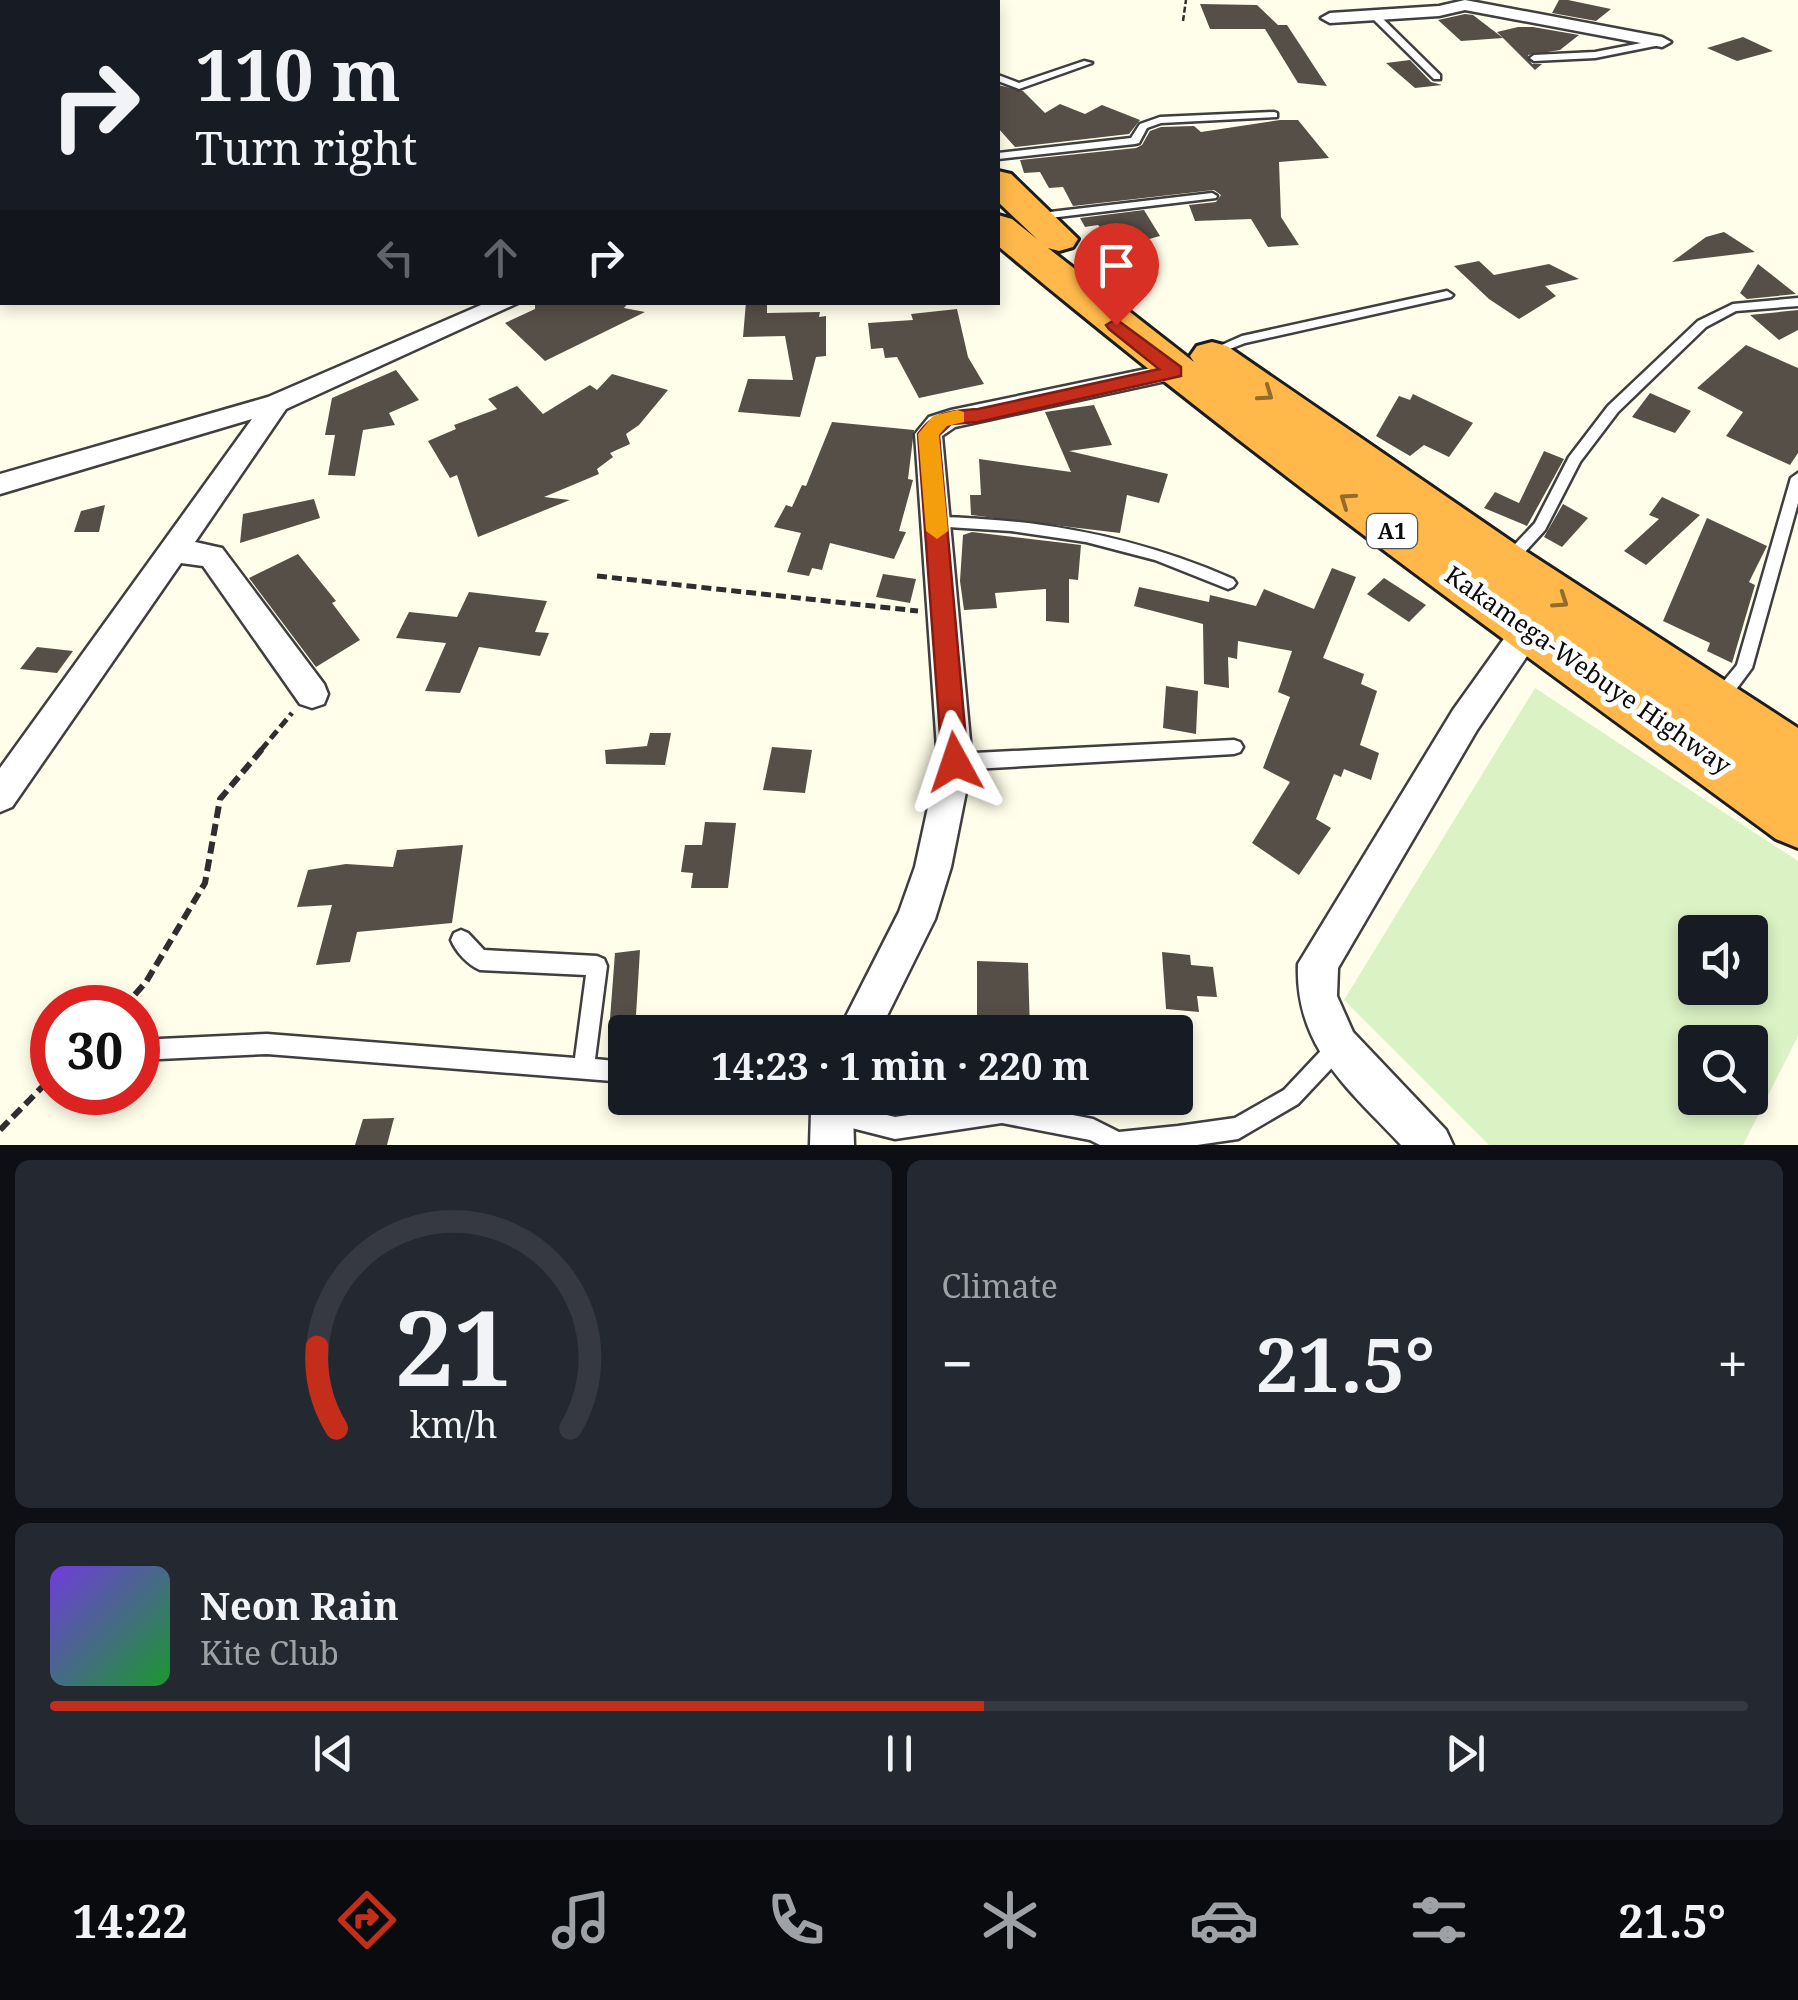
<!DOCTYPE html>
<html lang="en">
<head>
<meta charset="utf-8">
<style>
  :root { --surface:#171b24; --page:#242831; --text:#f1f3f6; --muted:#9ea1a6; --line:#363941; --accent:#c52d1b }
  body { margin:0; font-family:"Noto Serif",serif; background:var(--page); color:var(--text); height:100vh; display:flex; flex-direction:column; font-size:38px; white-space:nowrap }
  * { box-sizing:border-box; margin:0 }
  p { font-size:32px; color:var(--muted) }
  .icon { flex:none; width:55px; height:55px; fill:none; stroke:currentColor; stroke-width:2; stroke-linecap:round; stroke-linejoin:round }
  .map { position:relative; height:1145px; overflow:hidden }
  .details { display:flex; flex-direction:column; gap:15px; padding:15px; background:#0d0f14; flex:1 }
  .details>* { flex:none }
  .guide { position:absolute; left:0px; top:0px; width:1000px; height:305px; box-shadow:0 5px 15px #0003; background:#171b24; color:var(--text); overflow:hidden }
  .fabs { position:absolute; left:1678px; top:915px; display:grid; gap:20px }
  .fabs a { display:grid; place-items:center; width:90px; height:90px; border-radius:10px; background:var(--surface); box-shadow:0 5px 15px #0003; font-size:50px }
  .speed { position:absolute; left:30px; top:985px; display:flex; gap:20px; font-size:50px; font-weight:700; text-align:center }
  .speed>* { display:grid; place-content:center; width:130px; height:130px; border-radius:50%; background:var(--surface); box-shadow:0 5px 15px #0003; line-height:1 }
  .speed .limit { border:15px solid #d22; background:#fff; color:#111 }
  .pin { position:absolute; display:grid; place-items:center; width:85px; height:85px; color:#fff; margin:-102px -42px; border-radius:50% 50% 50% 0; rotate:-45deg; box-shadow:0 0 10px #0007 }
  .pin .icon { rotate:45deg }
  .me { position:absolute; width:110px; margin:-55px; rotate:355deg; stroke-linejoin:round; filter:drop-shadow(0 0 8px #0008) }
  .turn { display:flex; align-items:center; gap:35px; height:210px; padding:0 30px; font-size:45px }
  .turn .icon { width:130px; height:130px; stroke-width:2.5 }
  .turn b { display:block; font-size:70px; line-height:85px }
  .lanes { display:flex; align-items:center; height:95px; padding:0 30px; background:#0003; justify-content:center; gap:50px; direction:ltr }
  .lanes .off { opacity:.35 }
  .big { font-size:75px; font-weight:700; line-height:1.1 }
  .details .widget { flex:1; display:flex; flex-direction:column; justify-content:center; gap:15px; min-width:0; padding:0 35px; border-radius:15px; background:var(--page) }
  .details .dial { align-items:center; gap:0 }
  .dial svg { height:260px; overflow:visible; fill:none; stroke:var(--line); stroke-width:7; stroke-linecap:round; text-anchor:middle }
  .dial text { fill:var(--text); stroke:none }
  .song { display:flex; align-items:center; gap:30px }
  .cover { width:120px; height:120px; border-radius:15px; background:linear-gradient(135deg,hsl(260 70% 55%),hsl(130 70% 35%)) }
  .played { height:10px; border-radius:5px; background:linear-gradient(90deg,var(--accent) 55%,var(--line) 55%) }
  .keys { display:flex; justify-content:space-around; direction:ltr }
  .heat { display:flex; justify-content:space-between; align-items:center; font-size:55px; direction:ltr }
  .details .tiles { flex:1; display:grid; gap:15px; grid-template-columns:1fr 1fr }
  .widget:last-child { grid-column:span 2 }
  .trip { position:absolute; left:608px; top:1015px; width:585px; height:100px; border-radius:10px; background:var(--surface); box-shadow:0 5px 15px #0003; font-weight:700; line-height:100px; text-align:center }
  .menu { display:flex; height:160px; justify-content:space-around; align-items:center; background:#090b0e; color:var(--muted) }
  .menu .icon { width:70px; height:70px }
  .menu .current { color:var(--accent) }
  .menu b { font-size:45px; color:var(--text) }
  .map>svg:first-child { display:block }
</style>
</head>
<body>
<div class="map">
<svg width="1798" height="1145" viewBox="0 0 1798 1145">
  <rect width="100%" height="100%" fill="#fffeea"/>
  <path fill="#dbf2c4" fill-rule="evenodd" d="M1535,688L1798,861V1036L1743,1145H1489L1344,1000ZM1695,932H1750V988H1695ZM1695,1042H1750V1098H1695Z"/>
  <g fill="#554f47">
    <polygon points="1559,0 1568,0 1611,9 1596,21 1552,13"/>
    <polygon points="1200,4 1257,5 1278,25 1287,25 1327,86 1298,83 1265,29 1210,29"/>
    <polygon points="1465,14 1473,15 1503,38 1461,41 1438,20"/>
    <polygon points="1518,27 1533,27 1579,35 1560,50 1528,55 1532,64 1542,64 1535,70 1497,32"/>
    <polygon points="1743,37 1773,51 1737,61 1707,48"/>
    <polygon points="1410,60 1431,82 1442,85 1415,88 1386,63"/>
    <polygon points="998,85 1023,91 1045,113 1060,104 1085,114 1102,105 1140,120 1129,134 1015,147 998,128"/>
    <polygon points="1280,120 1298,120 1329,158 1279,162 1281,217 1299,245 1268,247 1251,219 1195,221 1189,205 1216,202 1221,195 1214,190 1073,206 1063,187 1049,188 1040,172 1024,173 1020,160 1136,148 1142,145 1150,131 1161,127 1194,126 1201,132"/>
    <polygon points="1144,210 1160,236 1120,247 1098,225 1085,227 1080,218"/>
    <polygon points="1724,232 1755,252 1672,262 1706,237"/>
    <polygon points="1479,261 1494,275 1549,264 1579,279 1545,286 1556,296 1519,319 1489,299 1454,266"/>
    <polygon points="1758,264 1796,294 1747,299 1740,293"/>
    <polygon points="535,302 629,302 624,308 645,312 545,361 505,323 535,309"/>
    <polygon points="746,302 767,302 767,313 820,312 819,317 826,316 826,356 816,357 800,417 738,412 748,379 793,380 785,336 743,337"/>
    <polygon points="957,309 968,357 984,384 919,398 897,357 885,358 883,348 871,349 868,323 913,320 911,314"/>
    <polygon points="1798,310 1798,330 1779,340 1750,315"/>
    <polygon points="1746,345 1798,368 1798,453 1790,465 1726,436 1743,412 1697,388"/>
    <polygon points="396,370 419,400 389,413 395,425 363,430 355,476 328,475 335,435 325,435 332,398"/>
    <polygon points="612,374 668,390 639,425 626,434 630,444 610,453 613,457 597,469 599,474 544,497 570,500 478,537 457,475 450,478 428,441 456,429 454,425 497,409 488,399 517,386 543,414 590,385 597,390"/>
    <polygon points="1650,393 1691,411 1675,433 1632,417"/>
    <polygon points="1413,394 1473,423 1449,457 1424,445 1410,456 1376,436 1399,396 1410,400"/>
    <polygon points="1094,405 1112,445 1069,451 1168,474 1159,503 1127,495 1120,533 971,515 970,495 981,495 979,459 1071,472 1045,412"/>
    <polygon points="832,422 914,430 908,479 913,480 899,531 906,532 894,559 830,543 822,570 812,568 809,576 787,572 801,533 774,527 786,505 792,507 802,485 806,486"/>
    <polygon points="1544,451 1564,459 1527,526 1484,508 1495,492 1519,503"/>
    <polygon points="1662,497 1700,515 1646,565 1624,551 1659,519 1649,515"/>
    <polygon points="314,499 320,518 240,543 243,514"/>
    <polygon points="1563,504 1588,518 1562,547 1544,537"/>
    <polygon points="105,505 99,532 74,532 81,511"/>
    <polygon points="1707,518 1767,546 1749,582 1755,585 1732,663 1707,651 1710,643 1663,621"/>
    <polygon points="972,532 1081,545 1078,580 1069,579 1069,623 1046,621 1046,589 995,593 997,608 964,610 960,581 963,535"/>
    <polygon points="298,554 336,601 332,603 360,640 316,667 249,578"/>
    <polygon points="1332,568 1356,577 1323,658 1364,674 1361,684 1377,691 1360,745 1379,753 1371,780 1344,769 1341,777 1334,774 1316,819 1331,828 1299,875 1252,843 1290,782 1263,768 1290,697 1278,692 1292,651 1238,641 1237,659 1228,657 1229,688 1204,684 1203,624 1134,606 1139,587 1209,602 1210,595 1256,606 1264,589 1314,609"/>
    <polygon points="883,574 916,579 910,603 876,597"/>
    <polygon points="1384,578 1426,605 1409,622 1367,594"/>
    <polygon points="469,592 547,601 535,632 549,633 540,656 479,647 460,693 425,691 446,643 396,638 409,612 457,617"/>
    <polygon points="37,647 73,651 57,673 20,669"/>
    <polygon points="1166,686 1198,691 1196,734 1163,728"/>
    <polygon points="650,733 671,733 665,765 606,764 605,750 647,746"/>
    <polygon points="772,747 812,750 805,793 763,790"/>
    <polygon points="705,822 736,823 728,888 691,888 693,873 681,872 685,845 702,845"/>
    <polygon points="463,845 452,923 357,932 350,962 316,965 332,905 297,907 308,870 346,864 393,867 397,850"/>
    <polygon points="640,950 635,1032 609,1032 615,953"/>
    <polygon points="1162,952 1190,955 1191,965 1213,967 1217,997 1197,996 1199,1012 1166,1009"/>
    <polygon points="977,961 1028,963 1030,1032 977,1032"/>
    <polygon points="394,1118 387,1145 355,1145 363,1119"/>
  </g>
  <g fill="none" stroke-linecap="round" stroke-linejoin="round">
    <defs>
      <g id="lane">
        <polygon points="116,0 129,0 131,2 120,2"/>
        <polygon points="791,0 802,0 803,1 789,2"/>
        <polygon points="1371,13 1377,13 1440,75 1440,79 1434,79 1371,17"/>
        <polygon points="1662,39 1665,40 1665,44 1595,58 1534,61 1530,58 1534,55 1595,52"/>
        <polygon points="1084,61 1092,63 1019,89 998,81 998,75 1019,83"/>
        <rect x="0" y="106" width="2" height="6"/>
        <polygon points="1274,112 1277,113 1277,117 1161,123 1147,128 1139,143 1135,144 998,159 998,153 1131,138 1140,124 1160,117"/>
        <polygon points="1212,193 1217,196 1216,198 1033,220 1028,217 1033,214"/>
        <polygon points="1447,291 1453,295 1451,297 1245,343 1212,356 1206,352 1242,336"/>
        <polygon points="1798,298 1798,306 1736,311 1706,327 1618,412 1580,462 1545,530 1513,565 1503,565 1501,561 1503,557 1535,523 1569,457 1608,406 1698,321 1733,304"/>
        <polygon points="1798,473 1798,503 1752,668 1726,703 1720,705 1714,703 1712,698 1714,693 1737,665 1791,478"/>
        <path d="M937,517C1041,519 1138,537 1233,579L1236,583L1233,587L1228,589L1155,560L1086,542L1011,531L932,526L930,522Z"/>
        <polygon points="1234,740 1240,742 1243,747 1240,752 1234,754 955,770 949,767 946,762 949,757 955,754"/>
        <path d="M461,930L468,933L484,950L597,956L604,959L607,966L595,1059L625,1062V1082L267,1054L138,1060V1040L267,1034L575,1058L586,975L480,970C468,965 456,952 451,940L454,933Z"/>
        <polygon points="1338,1037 1345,1040 1348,1047 1345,1054 1298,1104 1238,1139 1197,1145 1100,1145 1090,1140 1002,1123 895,1139 832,1123 799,1105 795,1098 827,1098 835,1102 895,1117 1002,1101 1093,1119 1119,1132 1178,1126 1235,1118 1284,1090 1331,1040"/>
      </g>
      <g id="street">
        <polygon points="1465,0 1662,37 1671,42 1662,47 1465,10 1439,16 1330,23 1321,18 1330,13 1439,6"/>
        <polygon points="488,302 520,302 286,409 195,542 222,548 324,684 328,694 324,704 312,708 300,704 203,566 181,563 12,807 0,812 0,768 252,419 0,494 0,474 268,397"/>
        <polygon points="1175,363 1184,365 1188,371 1184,377 955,427 942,436 972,762 951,867 935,919 879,1032 838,1032 899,912 915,867 938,762 915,434 929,417 951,410"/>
        <path d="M1529,615L1540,619L1545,628L1540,637L1477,730L1338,968L1337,996L1353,1032L1446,1130L1453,1145H1401C1349,1089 1295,1048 1298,964L1453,710L1518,619Z"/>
        <polygon points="816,1098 858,1098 853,1112 854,1145 810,1145 811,1112"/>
      </g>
      <g id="highway">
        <polygon points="813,0 843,0 845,2 815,2"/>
        <path d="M998,171L1011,174L1078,239L1073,247L1059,251L1048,248L1194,362L1190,356L1197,346L1212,342L1227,346L1524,550L1798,728V848L1776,839C1513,646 1248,456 998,246V215L1012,219L1037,239L998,202Z"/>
      </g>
    </defs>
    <use href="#lane" stroke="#3f3f3f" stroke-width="5"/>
    <use href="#street" stroke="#3f3f3f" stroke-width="5"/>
    <use href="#highway" stroke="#1d1d1d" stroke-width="6"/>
    <polyline stroke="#2e2e2e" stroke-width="2.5" stroke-dasharray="6 2.5" stroke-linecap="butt" points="1183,21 1186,0"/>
    <g stroke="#2e2e2e" stroke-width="5" stroke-dasharray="10 5" stroke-linecap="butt">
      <polyline points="597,576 918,611"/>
      <polyline points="261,750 292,713"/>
    </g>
    <g stroke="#2e2e2e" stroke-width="6" stroke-dasharray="12 6" stroke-linecap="butt">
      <polyline points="123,1008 146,982 205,883 220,799 263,748"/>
      <polyline points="0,1130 52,1077"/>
    </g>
    <use href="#lane" fill="#fff" fill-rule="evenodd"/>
    <use href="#street" fill="#fff" fill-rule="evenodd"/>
    <use href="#highway" fill="#ffb849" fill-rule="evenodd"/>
  </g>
  <defs><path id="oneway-chevron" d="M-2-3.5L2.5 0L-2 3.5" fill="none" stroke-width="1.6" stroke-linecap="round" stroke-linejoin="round" transform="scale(2.5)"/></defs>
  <g stroke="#926b2e">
    <use href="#oneway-chevron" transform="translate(1266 394) rotate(35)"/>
    <use href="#oneway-chevron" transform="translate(1347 500) rotate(-145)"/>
    <use href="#oneway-chevron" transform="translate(1561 601) rotate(34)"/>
  </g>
  <path fill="#c52d1b" stroke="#801d12" stroke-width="2.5" d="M1116,319L1181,367V376L978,422L951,424L939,435L968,762L964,770L955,774L946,770L942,762L918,434C934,411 952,411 978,409L1159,369L1109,329L1106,325Z"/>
  <polygon fill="#f59e0b" points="957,410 964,412 964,422 947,426 939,435 948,531 937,539 926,531 918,434 933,416"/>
  <g text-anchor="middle" stroke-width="10" stroke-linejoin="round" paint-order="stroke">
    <rect fill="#fff" stroke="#555" stroke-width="2.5" x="1367" y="514" width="50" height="34" rx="8"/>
    <g font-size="22" font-weight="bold" fill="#0c0c0c">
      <text x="1392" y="539">A1</text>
    </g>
    <g font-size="25" fill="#0c0c0c" stroke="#fff">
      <text transform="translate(1588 670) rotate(35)" y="9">Kakamega-Webuye Highway</text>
    </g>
  </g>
</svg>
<div class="fabs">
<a><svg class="icon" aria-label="sound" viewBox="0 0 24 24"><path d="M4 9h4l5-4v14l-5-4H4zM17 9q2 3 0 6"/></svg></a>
<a><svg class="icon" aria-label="search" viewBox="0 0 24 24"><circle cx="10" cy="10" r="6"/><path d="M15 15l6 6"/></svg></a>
</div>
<div class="speed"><div class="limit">30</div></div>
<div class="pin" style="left:1116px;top:325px;background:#d93025"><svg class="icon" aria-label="arrive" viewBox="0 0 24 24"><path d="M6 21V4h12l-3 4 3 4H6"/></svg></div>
<svg class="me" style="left:955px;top:762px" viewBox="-20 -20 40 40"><path d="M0-17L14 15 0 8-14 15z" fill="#c52d1b" stroke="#fff" stroke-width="4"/></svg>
<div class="trip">14:23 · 1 min · 220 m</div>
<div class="guide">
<div class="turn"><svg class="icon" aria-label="right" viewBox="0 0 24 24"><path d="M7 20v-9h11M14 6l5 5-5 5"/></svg><div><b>110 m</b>Turn right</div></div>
<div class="lanes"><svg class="icon off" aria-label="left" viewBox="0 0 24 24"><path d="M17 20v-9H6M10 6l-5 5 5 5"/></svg><svg class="icon off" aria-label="ahead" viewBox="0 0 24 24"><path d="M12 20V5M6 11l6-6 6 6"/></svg><svg class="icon" aria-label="right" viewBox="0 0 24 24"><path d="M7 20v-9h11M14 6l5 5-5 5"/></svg></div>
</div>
</div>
<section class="details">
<div class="tiles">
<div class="widget dial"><svg viewBox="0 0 100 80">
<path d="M14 69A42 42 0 1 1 86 69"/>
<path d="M14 69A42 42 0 0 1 8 44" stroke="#c52d1b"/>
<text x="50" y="56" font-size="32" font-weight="700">21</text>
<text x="50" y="72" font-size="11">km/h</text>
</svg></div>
<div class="widget"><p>Climate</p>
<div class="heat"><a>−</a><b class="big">21.5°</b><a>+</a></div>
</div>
<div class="widget">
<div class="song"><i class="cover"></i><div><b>Neon Rain</b><p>Kite Club</p></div></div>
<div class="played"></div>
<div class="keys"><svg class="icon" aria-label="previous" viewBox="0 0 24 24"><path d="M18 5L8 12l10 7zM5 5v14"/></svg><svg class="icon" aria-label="pause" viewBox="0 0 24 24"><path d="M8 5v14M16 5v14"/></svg><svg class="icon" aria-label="next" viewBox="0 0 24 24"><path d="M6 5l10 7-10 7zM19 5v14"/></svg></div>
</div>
</div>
</section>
<nav class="menu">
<b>14:22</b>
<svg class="icon current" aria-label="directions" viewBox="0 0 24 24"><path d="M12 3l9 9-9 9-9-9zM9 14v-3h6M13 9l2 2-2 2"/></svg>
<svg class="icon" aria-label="music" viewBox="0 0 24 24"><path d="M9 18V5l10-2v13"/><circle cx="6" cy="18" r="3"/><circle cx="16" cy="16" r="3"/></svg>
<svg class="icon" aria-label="phone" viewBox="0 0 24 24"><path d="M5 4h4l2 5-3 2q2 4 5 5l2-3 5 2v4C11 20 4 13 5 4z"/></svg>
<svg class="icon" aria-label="climate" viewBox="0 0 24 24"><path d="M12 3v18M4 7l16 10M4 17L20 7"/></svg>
<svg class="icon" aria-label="car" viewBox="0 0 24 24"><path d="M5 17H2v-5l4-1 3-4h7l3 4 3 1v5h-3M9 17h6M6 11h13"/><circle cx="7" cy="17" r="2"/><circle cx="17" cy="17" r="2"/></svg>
<svg class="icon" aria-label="filters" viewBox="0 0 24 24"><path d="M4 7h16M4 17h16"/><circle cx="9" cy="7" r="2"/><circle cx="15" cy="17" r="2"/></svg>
<b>21.5°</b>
</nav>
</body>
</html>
